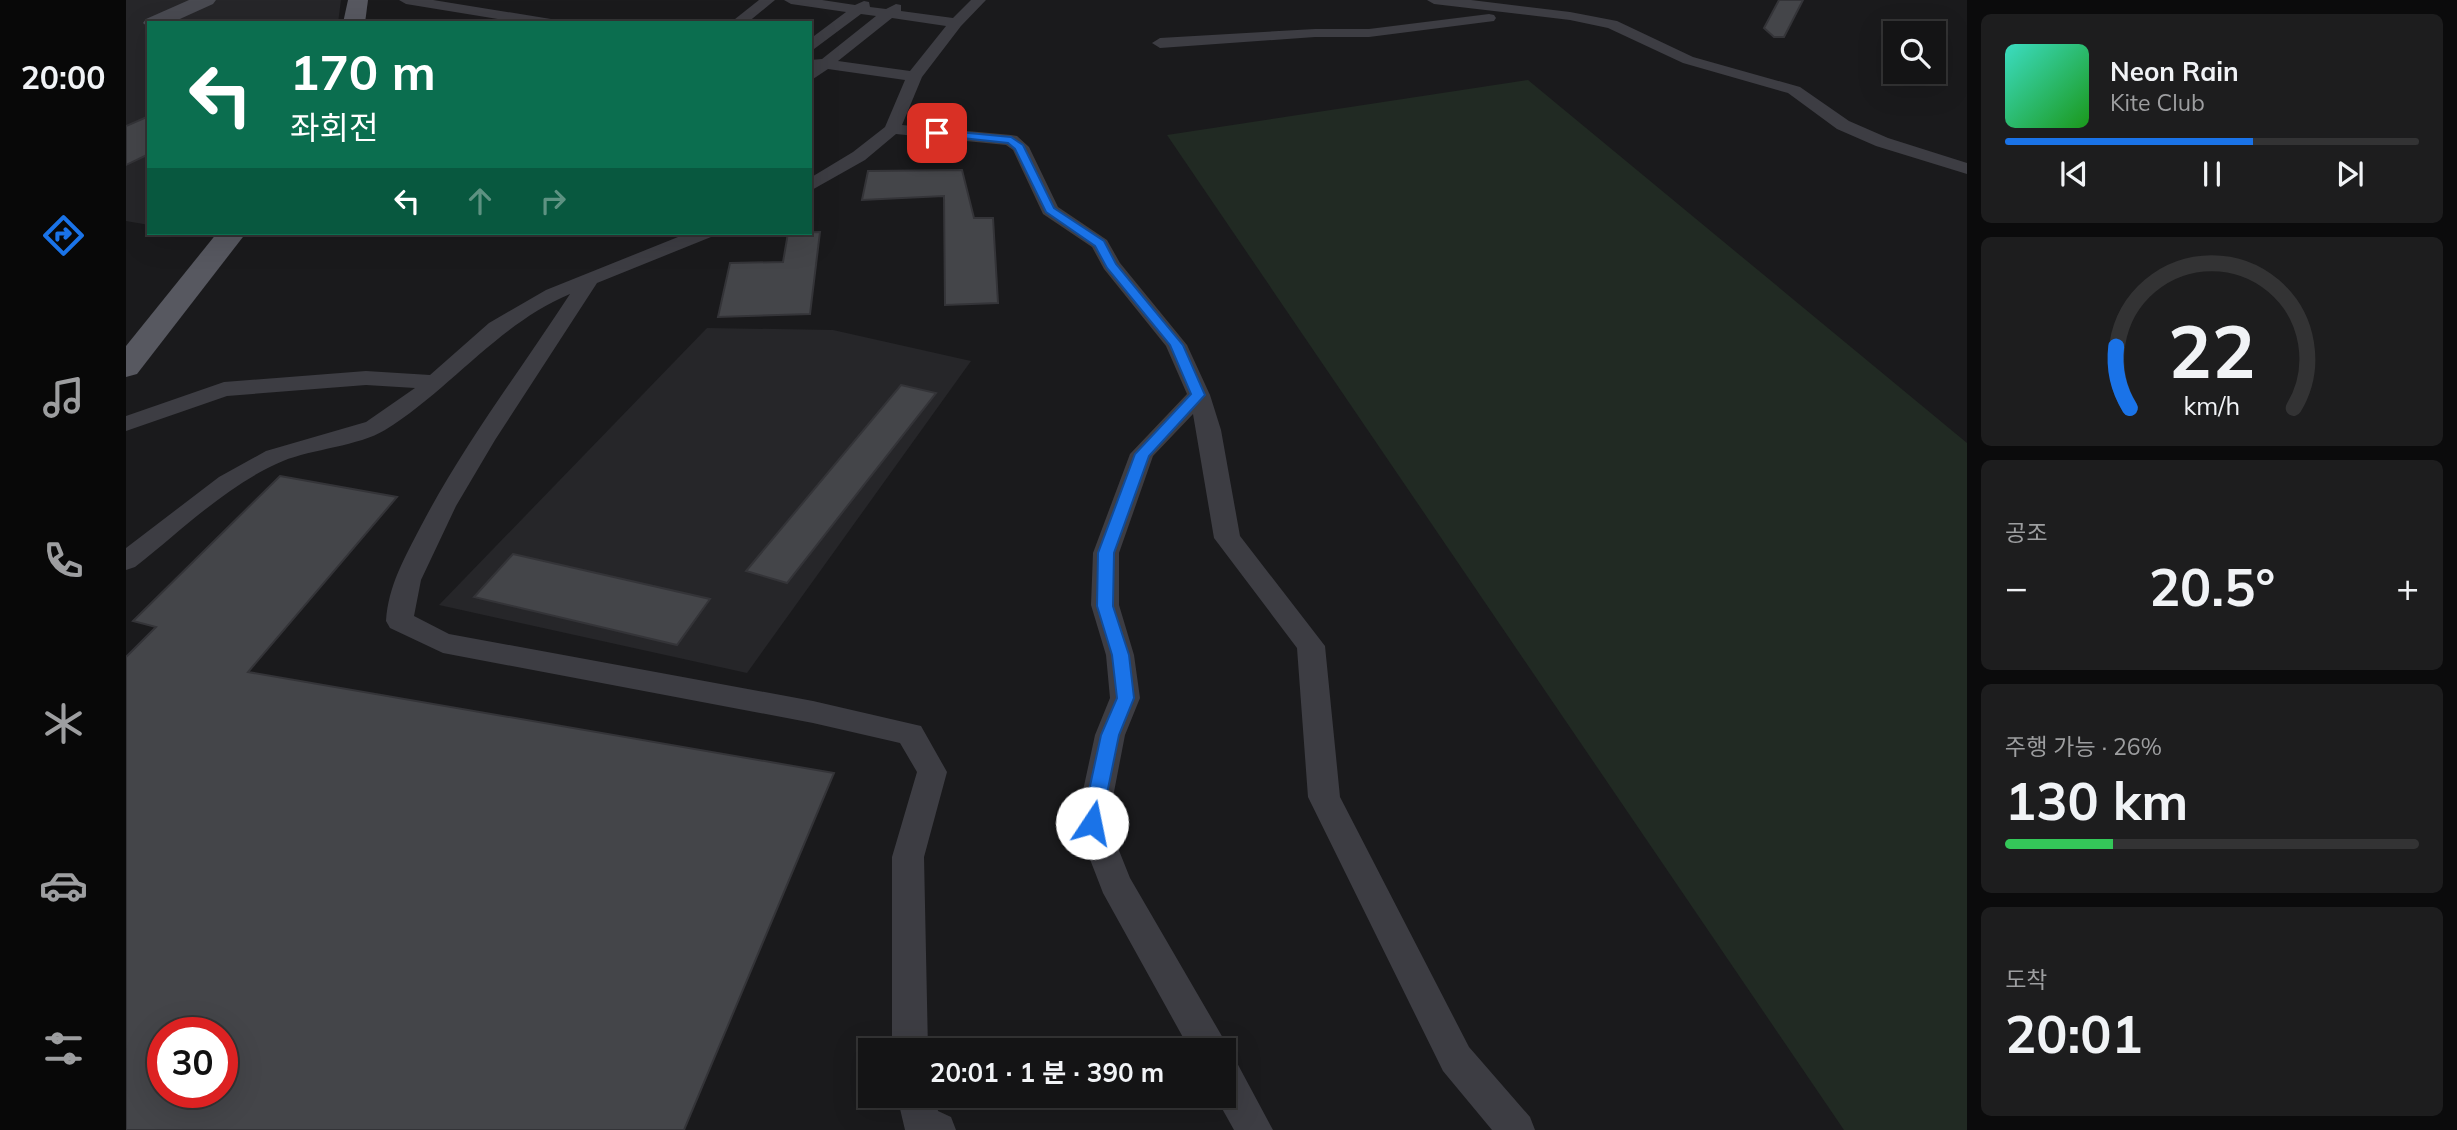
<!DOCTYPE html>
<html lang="ko">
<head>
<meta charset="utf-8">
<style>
  :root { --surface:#141415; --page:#1d1d1e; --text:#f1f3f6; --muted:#9d9ea0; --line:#333334; --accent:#1a73e8 }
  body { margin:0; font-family:Mulish,"Noto Sans KR",sans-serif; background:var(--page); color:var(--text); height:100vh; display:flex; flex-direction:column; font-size:26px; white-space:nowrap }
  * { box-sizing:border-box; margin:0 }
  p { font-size:23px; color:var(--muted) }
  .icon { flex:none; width:38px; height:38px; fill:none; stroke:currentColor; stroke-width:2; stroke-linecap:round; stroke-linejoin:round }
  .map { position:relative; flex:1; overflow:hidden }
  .panel { display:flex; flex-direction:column; gap:14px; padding:14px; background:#0b0b0c; width:490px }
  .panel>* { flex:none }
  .hud { position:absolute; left:21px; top:21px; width:665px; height:214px; border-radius:0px; box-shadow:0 7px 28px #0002,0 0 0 2px var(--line); background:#0b6e4f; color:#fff; overflow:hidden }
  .fabs { position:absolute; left:1757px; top:21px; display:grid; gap:14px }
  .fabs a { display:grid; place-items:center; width:63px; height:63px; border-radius:0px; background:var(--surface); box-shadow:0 7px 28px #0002,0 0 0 2px var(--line); font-size:35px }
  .speed { position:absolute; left:21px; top:1017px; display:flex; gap:14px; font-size:35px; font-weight:700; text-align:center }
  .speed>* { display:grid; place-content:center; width:91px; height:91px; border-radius:50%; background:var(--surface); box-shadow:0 7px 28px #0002,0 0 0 2px var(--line); line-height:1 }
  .speed .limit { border:10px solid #d22; background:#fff; color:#111 }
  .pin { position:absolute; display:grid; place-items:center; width:60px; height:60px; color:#fff; margin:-30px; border-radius:14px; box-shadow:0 4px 10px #0006 }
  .me { position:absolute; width:77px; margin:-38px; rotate:11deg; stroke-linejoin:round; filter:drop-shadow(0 0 5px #0008) }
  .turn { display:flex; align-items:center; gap:24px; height:147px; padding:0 28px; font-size:32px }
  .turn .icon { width:91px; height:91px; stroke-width:2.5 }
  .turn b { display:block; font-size:49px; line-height:60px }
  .lanes { display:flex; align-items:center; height:66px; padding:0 28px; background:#0003; justify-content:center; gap:35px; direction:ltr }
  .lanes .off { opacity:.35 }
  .big { font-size:52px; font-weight:700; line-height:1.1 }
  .panel .card { flex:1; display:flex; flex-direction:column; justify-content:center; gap:10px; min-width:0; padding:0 24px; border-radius:10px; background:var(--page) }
  .panel .dial { align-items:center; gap:0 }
  .dial svg { height:182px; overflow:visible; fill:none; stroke:var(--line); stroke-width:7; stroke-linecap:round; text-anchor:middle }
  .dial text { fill:var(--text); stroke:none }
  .song { display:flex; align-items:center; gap:21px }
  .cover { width:84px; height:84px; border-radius:10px; background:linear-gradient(135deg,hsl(170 70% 55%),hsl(120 70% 35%)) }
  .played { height:7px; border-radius:4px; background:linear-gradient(90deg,var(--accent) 60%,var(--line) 60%) }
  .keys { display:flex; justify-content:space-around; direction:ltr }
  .heat { display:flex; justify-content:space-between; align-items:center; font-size:38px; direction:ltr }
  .charge { height:10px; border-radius:5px; background:linear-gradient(90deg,#34c759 26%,var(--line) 0) }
  .trip { position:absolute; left:732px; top:1038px; width:378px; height:70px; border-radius:0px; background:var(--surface); box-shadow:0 7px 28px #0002,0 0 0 2px var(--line); font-weight:700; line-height:70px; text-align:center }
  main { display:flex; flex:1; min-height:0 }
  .menu { display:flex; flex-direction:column; width:126px; justify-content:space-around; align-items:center; background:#080808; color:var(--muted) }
  .menu .icon { width:49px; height:49px }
  .menu .selected { color:var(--accent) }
  .menu b { font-size:32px; color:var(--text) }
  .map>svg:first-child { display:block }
</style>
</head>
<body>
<main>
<nav class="menu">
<b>20:00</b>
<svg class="icon selected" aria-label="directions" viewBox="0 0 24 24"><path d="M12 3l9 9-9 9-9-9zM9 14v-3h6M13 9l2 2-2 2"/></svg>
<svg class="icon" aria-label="music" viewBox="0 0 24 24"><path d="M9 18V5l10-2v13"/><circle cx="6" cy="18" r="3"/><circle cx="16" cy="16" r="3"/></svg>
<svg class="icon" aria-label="phone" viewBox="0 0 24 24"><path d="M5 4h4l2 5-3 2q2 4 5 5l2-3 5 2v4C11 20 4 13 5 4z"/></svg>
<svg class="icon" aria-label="climate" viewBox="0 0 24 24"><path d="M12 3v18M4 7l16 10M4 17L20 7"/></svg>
<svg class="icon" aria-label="car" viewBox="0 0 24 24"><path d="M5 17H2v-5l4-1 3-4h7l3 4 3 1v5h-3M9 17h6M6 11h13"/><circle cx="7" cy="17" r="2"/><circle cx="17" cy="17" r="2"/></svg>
<svg class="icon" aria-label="filters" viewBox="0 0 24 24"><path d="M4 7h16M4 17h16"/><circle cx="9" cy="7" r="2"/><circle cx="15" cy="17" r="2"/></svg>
</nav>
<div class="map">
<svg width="1841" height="1130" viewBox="0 0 1841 1130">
  <rect width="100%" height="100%" fill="#1a1a1c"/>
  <g fill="#262629">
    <polygon points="0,0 215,0 212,23 23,23 23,225 0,221"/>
    <polygon points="581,328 707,330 845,361 621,673 313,605"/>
  </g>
  <polygon fill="#212a23" points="1402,80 1841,443 1841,1130 1718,1130 1041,135"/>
  <g fill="#444549" stroke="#343438" stroke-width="2" fill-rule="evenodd">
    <polygon points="1653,0 1677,0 1658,37 1648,37 1638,28"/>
    <polygon points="23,116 23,154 0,165 0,126"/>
    <polygon points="836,170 848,218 867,218 872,303 819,305 818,196 736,200 742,171"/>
    <polygon points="694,232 684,314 592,317 604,263 657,262 662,233"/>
    <polygon points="775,385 810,393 661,583 620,571"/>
    <path d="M154,476L271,497L122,672L708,773L558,1130H0V657L30,627L7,621ZM37,1032H96V1092H37Z"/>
    <polygon points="387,554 584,599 551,645 348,597"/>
  </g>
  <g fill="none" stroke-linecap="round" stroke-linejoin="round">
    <g fill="#3d3d43" fill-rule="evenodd">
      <polygon points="273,0 307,0 425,19 432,23 396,23 280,4"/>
      <polygon points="633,0 649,0 621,23 604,23"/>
      <path d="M658,0H696L729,5L738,1L743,2L744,7L760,9L770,4L775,5V11L827,18L845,0H860L835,26L796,77L776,125L885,135L891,136L903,147L932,207L981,240L994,263L1061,345L1084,395L1095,430L1114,536L1199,646L1214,797L1343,1047L1404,1117L1409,1130H1366L1317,1071L1182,797L1171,648L1088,538L1067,414L1027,456L993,553V605L1008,655L1014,698L999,735L982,823L1004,878L1097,1038L1102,1050L1099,1056L1110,1061L1147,1130H1108L1089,1096H1097V1050H1064L977,893L950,823L969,735L984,698L980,655L965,605L967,553L1004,454L1061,394L1040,346L978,269L966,247L917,214L887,150L880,145L770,134L739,160L684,191V178L727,152L759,127L779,80L702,69L684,81V60L696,59L750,16L735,14L684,52V39L720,12L665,4ZM766,18L820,26L784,71L712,61Z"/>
      <polygon points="1301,0 1345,0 1444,12 1491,21 1567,57 1674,87 1723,121 1762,138 1841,163 1841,174 1750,146 1711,129 1662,93 1557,63 1482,28 1444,20 1308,4"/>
      <polygon points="1363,14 1368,15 1370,18 1368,21 1243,37 1189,37 1034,48 1026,43 1034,38 1189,29 1243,29"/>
      <path d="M562,233H588L585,237L471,283L369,440L330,506L295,580L288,616L323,634L687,701L795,726L821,772L798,857L802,1050H766V857L791,772L774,743L687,723L317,653L264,628L260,621C262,586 279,557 295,526C338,444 394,371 444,294C372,324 324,390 259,430C233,446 186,449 157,461C102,484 55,531 9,567L0,570V548L93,477L140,451L240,422L289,388L240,385L101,396L0,431V416L98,382L240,371L304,375L363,323L420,290Z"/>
      <polygon points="771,1096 809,1096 812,1111 825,1117 830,1130 779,1130"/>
    </g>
    <polygon fill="#494a51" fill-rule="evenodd" points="63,0 90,0 87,4 45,23 23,23 23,28 17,23 20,19"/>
    <g fill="#575860" fill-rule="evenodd">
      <polygon points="222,0 242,0 239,23 217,23"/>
      <polygon points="91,233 120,233 11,374 0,377 0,346"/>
    </g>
  </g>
  <polygon fill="#1a73e8" stroke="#114b97" stroke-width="2" points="811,130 885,137 897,145 928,208 978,241 990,264 1057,345 1079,395 1023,456 988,553 987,606 1003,655 1008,698 993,735 975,823 972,828 966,830 959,828 956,823 975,735 991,698 986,655 971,606 972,553 1009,454 1065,394 1044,345 981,268 969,246 920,212 889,149 882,143 808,135 808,131"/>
</svg>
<div class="fabs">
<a><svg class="icon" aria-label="search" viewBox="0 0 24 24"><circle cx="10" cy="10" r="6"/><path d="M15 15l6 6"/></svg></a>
</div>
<div class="speed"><div class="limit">30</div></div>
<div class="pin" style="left:811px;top:133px;background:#d93025"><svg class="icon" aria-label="arrive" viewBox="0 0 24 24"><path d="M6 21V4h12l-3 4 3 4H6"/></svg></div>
<svg class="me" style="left:966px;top:823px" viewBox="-20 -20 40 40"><circle r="19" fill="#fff"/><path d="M0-13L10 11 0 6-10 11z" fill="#1a73e8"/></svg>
<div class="trip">20:01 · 1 분 · 390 m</div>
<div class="hud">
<div class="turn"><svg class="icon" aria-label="left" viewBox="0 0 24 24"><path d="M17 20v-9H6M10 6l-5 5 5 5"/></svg><div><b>170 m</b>좌회전</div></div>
<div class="lanes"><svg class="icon" aria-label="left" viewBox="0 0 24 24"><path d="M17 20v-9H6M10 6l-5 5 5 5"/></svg><svg class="icon off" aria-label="ahead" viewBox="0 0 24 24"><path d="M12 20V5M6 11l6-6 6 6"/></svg><svg class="icon off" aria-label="right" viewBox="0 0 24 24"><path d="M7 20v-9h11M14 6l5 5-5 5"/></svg></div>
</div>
</div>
<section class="panel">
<div class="card">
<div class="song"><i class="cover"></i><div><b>Neon Rain</b><p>Kite Club</p></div></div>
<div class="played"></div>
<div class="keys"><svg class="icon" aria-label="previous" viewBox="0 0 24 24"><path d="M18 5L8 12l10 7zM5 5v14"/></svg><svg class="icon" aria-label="pause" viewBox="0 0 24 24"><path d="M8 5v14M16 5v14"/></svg><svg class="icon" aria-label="next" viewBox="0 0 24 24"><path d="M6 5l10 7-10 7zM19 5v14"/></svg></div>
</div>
<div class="card dial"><svg viewBox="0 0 100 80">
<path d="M14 69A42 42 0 1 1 86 69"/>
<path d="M14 69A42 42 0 0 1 8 42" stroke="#1a73e8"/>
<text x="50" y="56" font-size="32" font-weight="700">22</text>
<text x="50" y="72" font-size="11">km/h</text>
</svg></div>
<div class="card"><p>공조</p>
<div class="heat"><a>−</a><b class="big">20.5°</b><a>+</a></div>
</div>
<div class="card"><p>주행 가능 · 26%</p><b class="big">130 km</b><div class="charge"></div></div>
<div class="card"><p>도착</p><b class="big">20:01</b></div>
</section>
</main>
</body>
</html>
